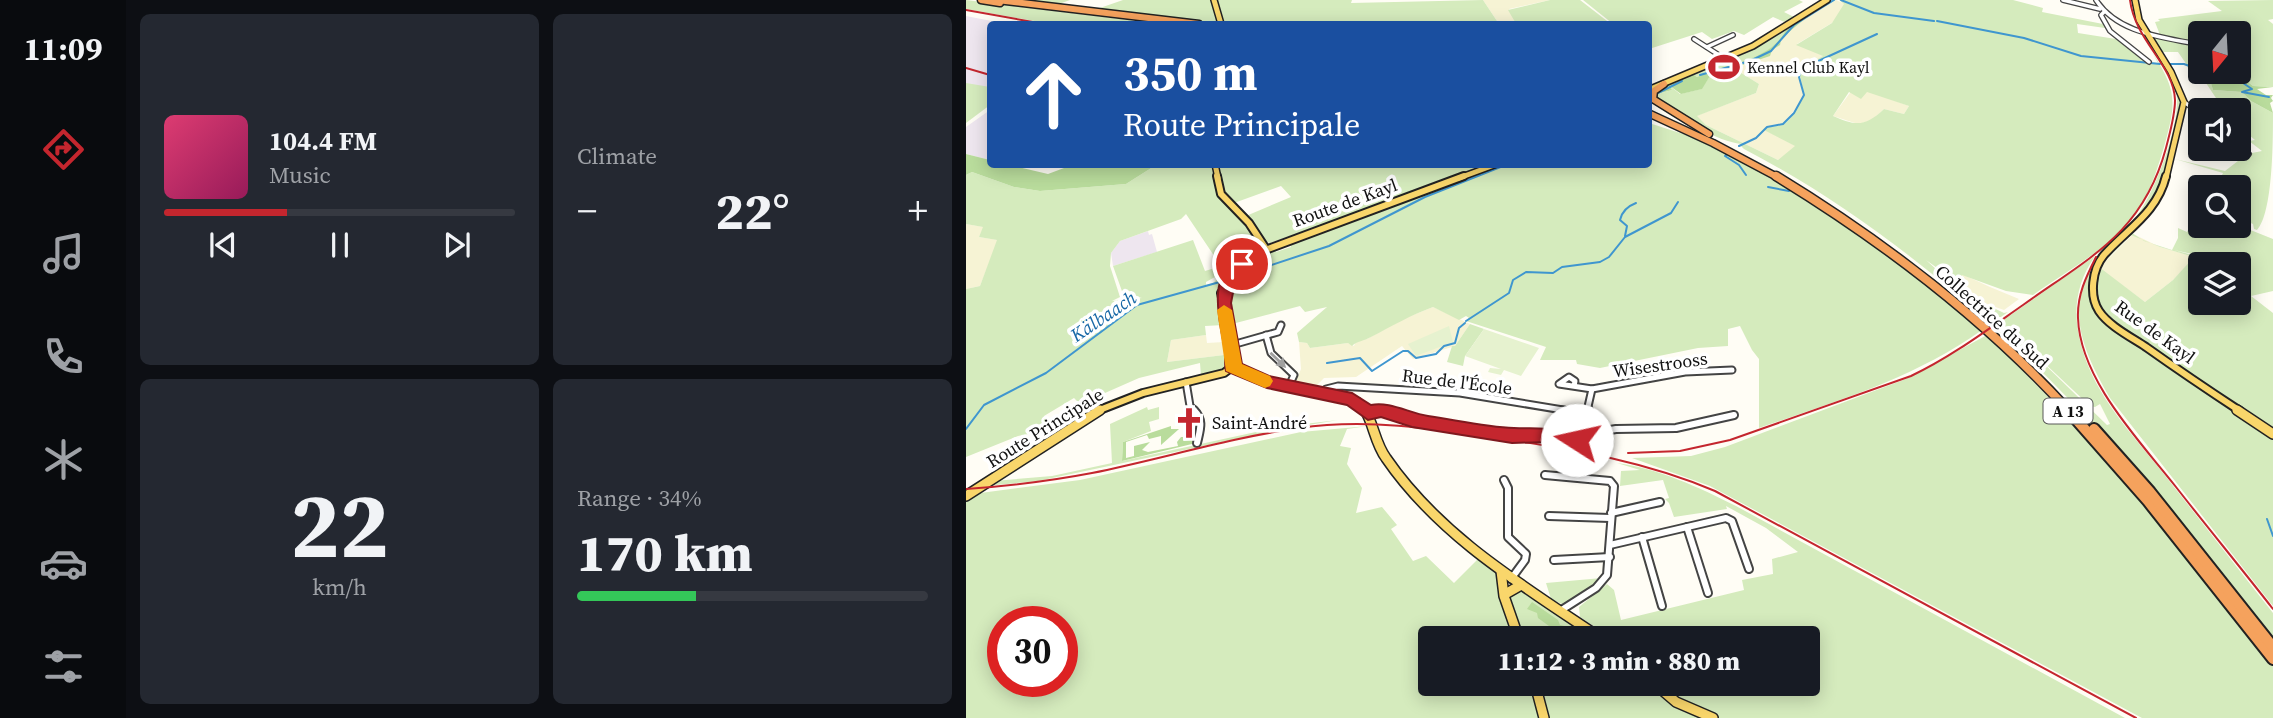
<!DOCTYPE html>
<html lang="en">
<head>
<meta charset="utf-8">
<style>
  :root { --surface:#171b24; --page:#242831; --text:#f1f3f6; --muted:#9ea1a6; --line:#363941; --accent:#c4262e }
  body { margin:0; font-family:"Source Serif 4",serif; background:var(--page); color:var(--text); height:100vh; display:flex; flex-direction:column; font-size:26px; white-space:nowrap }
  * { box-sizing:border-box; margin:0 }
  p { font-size:23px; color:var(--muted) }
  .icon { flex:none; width:38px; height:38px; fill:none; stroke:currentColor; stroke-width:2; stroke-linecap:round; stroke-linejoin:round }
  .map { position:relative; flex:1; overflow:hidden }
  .drawer { display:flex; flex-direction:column; gap:14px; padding:14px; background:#0d0f14; width:840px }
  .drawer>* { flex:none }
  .guide { position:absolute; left:21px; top:21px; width:665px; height:147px; border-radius:7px; box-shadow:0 4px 18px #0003; background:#1a4fa0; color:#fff; overflow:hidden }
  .needle { width:46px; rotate:198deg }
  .buttons { position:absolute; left:1222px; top:21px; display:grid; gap:14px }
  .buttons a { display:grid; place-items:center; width:63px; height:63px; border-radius:7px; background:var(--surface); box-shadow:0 4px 18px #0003; font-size:35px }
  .speed { position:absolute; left:21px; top:606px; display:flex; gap:14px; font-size:35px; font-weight:700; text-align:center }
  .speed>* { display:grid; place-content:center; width:91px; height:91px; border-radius:50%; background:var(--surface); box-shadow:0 4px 18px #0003; line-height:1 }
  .speed .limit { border:10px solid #d22; background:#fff; color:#111 }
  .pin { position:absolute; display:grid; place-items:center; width:60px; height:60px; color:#fff; margin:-30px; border:4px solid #fff; border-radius:50%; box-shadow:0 2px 7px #0007 }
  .me { position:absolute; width:77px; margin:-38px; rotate:280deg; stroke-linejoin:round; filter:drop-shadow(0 0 5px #0008) }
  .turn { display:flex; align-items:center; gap:24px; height:147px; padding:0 21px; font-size:32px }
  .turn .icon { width:91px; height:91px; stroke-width:2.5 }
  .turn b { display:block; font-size:49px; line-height:60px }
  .big { font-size:52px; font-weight:800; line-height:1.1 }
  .drawer .card { flex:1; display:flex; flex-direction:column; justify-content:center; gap:10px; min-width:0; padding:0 24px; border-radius:10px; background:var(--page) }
  .drawer .dial { align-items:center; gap:0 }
  .dial b { font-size:91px; line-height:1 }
  .song { display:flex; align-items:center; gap:21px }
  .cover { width:84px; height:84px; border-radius:10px; background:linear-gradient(135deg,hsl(340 70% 55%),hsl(330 70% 35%)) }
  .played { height:7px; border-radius:4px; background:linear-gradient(90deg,var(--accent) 35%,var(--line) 35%) }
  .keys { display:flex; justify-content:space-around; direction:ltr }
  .heat { display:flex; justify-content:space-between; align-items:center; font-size:38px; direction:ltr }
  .charge { height:10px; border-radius:5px; background:linear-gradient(90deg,#34c759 34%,var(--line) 0) }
  .drawer .tiles { flex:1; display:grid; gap:14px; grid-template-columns:repeat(2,1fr) }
  .trip { position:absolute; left:452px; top:626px; width:402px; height:70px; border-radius:7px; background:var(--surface); box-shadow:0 4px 18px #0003; font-weight:800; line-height:70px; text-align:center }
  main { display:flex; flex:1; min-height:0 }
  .menu { display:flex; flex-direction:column; width:126px; justify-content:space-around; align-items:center; background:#090b0e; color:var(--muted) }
  .menu .icon { width:49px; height:49px }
  .menu .on { color:var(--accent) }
  .menu b { font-size:32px; color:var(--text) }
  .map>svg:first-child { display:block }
</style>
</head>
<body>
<main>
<nav class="menu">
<b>11:09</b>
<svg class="icon on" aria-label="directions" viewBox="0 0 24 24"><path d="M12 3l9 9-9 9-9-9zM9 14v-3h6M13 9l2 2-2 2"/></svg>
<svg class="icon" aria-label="music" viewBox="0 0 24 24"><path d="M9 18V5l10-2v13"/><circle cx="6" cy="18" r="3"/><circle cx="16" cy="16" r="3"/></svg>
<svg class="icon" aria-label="phone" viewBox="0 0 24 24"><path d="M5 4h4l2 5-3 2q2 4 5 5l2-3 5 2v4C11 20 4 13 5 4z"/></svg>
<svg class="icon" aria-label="climate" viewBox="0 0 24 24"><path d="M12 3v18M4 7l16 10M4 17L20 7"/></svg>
<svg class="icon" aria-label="car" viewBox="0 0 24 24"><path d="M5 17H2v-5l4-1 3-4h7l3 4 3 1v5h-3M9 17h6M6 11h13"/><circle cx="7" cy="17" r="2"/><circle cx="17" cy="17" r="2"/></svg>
<svg class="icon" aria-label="filters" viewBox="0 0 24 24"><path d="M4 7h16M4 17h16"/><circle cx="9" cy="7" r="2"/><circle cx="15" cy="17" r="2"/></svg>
</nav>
<section class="drawer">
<div class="tiles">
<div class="card">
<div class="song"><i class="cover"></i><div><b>104.4 FM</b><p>Music</p></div></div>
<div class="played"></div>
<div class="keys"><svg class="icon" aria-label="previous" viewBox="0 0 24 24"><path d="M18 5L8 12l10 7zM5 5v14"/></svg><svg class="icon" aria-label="pause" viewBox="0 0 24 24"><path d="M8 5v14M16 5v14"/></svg><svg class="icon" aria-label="next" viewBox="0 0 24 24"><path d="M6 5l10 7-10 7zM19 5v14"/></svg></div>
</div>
<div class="card"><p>Climate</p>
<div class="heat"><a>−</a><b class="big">22°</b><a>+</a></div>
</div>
<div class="card dial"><b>22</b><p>km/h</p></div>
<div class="card"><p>Range · 34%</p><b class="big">170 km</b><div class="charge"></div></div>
</div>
</section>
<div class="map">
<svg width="1307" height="718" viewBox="0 0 1307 718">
  <rect width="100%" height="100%" fill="#fffdf5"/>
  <g fill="#eee6ef">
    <polygon points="0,16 41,24 24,24 24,88 0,84"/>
    <polygon points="24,110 24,160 0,154 0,127"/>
    <polygon points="182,231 183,235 186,234 191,252 147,266 145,253 154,241"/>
  </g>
  <g fill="#f6f3d4">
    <polygon points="517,0 584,0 543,9 549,22 539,24 533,24"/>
    <polygon points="870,0 879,4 869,21 831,44 858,56 835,69 838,98 817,124 806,125 799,130 830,146 822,153 812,160 740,125 730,116 790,93 793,84 769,69 804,53 828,26"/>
    <polygon points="889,86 943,106 938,114 918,109 905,121 892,124 867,116"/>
    <polygon points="0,224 18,227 13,237 32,240 14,286 0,289"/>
    <polygon points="1167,234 1194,247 1229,257 1207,280 1179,302 1133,268"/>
    <polygon points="996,274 1024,287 1053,299 1038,310 1015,302 996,285"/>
    <polygon points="467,307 504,324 489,346 447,359 436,346 390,377 358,378 348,388 329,384 335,369 333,342 341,343 344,348 382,343 388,346 390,341 401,339 437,319"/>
    <polygon points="240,335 241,343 258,342 258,355 201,362 205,340"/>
  </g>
  <g fill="#d5ebbd" fill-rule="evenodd">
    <polygon points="0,0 195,24 85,24 0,9"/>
    <polygon points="40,0 104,0 93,4 131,9 157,0 246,0 253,22 247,24"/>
    <polygon points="249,0 386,0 385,3 517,0 533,24 257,24"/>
    <polygon points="584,0 614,0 645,24 539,24 549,22 542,10"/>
    <polygon points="617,0 833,0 837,2 818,12 830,18 821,23 807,17 778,35 768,31 746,39 736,32 683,49 682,24 647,24"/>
    <path d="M863,0H870L822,27C808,61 762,62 731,77L727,75L730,78L719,82L716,79L726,75L724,74L698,86L692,94L706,90L704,86L714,94L735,89L744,76L769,69L793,84L790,93L731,116L740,125L812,160L829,146L798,130C805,125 809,127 816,125C827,120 832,104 838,95L833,70L857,56L830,45L866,23L878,4L873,0H1047L1077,8L1076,12L1137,24L1139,28L1111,24L1112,33L1150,39L1183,62L1192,63L1186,52C1212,92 1210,103 1198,147C1191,170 1184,192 1171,212C1149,245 1099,272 1067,295L1040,291L996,275V285L1015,302L1038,313L1042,312L1029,321L985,278L960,260L1028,322L1025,324C950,257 868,196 778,149L775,146L777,144C749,142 719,119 694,103L689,98C690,86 702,83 712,78L711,77L793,43L789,47L822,29L820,27ZM883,92L895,99L901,92L943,106L938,114L918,109C899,127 890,126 867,116Z"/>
    <path d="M1307,0V19L1302,20L1307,24V87L1287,86L1282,82C1264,82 1268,79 1254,75C1243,72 1235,76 1224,75L1221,65L1212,52H1195L1183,35H1194L1189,22L1194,21L1192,19L1256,11L1242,1ZM1234,33H1272V72H1234Z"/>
    <path d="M1175,32L1187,45L1217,96L1202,176L1197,175L1193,187L1195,188L1181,213L1129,264L1126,271L1124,298L1133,315L1307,436V606L1144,398C1125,365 1105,327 1116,288C1124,259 1149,242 1167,221C1187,199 1217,120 1210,92C1204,70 1188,51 1175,32Z"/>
    <polygon points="0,83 24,87 24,105 0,123"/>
    <path d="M1240,83H1245L1247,90L1276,92L1285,101L1307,113C1307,141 1307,213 1291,230L1288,229L1287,224L1272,218V187H1250L1257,173L1209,159L1259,171L1281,154L1296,151L1283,141L1289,140L1272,126V110H1258Z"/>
    <path d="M683,123L739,141L809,180L923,253L1016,330C949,378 871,401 793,428V359L786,350L774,326L762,329V346L732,348L634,368L611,364L610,360H574L580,347L500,321L503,318L500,316L493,320L467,307C445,315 426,326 405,337C398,341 391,341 386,346L382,343L344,348L341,343L333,342L331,333L361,307L339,312L334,306L266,324C264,317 259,312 259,303C258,274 287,261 308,247L310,252L325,247L323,242L535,165L682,164Z"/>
    <polygon points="190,165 247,165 253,195 280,222 295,246 267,271 259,272 220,214 215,219 154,241 145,253 144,266 154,297 146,301 176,298 157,294 147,266 227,240 239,271 252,267 256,273 240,282 240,285 247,283 255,276 260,277 251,296 258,325 239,326 240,335 205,340 201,362 258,355 261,369 235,376 234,363 173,378 114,404 108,398 78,416 83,430 52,436 0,457 0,289 14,286 31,240 13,237 17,227 0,224 0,175 6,172 48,187 74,191 160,184"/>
    <polygon points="251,165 526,165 304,243 297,240 280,216 325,197 315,186 268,203 258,195"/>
    <path d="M1272,225L1307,239V291L1285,296L1307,313V433L1163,334L1135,308L1129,293L1132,267L1139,257L1166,233L1178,241L1206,250L1212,238V228L1221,232L1224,226L1239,231L1240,226L1260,230L1261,226ZM1165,235L1194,247L1228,257L1207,280L1179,302L1133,267ZM1208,250L1272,264V303H1234V264H1260Z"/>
    <path d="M1129,256C1109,285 1106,314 1116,348C1129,396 1167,435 1197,473C1234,520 1270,566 1307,613V641C1219,532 1135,422 1030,329L1033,327L1069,355L1141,425L1144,424L1134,404L1129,407L1124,406L1057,343L1034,326L1038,323L1036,321Z"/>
    <polygon points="504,324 518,329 499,356 497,366 481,362 486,346 489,346"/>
    <polygon points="1021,335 1113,428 1171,495 1307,666 1307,718 1176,718 744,486 666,458 725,456 759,447 940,379"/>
    <polygon points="181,407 182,410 193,407 193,419 183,422 185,431 157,442 156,461 313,427 372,420 313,430 72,481 19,486 28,481 86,476 146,463 144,424"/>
    <path d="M402,426L381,429L374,446L385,448L381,464L396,488L390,513L416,507L431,525L425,529L447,561L460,556L488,583L512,559L531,574L533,585L554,589L622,629L629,627L614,617L613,607L641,584L648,590L655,620L778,590L776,580L807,574L806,559L832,552L800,528L760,506L761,509L708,517L703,503L699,499L703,498L697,480L654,486L655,471L674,470L651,463C694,469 732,487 770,506L1159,718H0V498L7,494L114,480L335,432ZM37,621H96V681H37ZM464,639H842V684H464Z"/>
    <polygon points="636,578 598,605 585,599 580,583"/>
  </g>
  <g fill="#b9dc9c">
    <path d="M855,6H858C840,18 826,28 815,40L814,45L806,50L804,56L744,76L736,89L715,94L704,86L706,90L691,94L697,86L725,73L731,77C761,62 807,62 822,26Z"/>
    <path d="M1239,73C1255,74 1266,82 1282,82L1287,86L1307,87L1291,89L1300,95H1307L1305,98L1307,101L1304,103L1307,113L1285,101L1276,92L1247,90L1244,80L1232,76Z"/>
    <polygon points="0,154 24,160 24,164 43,165 82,174 106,165 190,165 160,184 74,191 48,187 6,172 0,175"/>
    <polygon points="205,426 205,429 213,429 195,445 195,436 183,439 181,435 160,442 160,458 168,456 168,446 184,442 176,450 182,452 212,446 211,442 215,437 218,437 218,441 229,439 230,443 156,461 157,442"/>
    <polygon points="566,602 592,620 594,625 603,627 613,639 592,639 583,626 572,618 571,613 561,609"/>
  </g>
  <g fill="#e6f2cf">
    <polygon points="483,326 487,342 450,356 442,344"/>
    <polygon points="518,329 573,348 555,376 538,370 535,375 522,372 524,368 535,369 499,356"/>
  </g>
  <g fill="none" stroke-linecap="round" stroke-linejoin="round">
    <g stroke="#3f96cf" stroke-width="2">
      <polyline points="875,0 908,13 968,21"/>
      <polyline points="971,21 1058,38 1115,56 1194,64"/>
      <polyline points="1203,64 1218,64 1234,70"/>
      <polyline points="1240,72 1268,77 1286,89 1276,92 1303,97"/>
      <polyline points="734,75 784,61 805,51 828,25 868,0"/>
      <polyline points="692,93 716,81"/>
      <polyline points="773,146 790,138 801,127 817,124 828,113 838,95 833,77 835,69 911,34"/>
      <polyline points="761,154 759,156 773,165 780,175"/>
      <polyline points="802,187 823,191"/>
      <path d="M659,236L661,226L654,220C656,211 662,206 670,203"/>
      <polyline points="269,277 363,246 459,197 542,164"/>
      <polyline points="500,321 543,293 547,280 560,272 587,273 596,267 634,262 643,257 659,237 705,213 712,202"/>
      <polyline points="361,363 394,358 406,371 437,351 442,351 450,358 470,354 478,346 489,343 493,328 499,323"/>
      <polyline points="0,429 18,405 80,373 171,305 261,280"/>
      <polyline points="1301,519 1307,536"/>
    </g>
    <defs>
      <g id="minor-far2">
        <polyline points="1097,0 1134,9"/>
        <path d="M1130,0C1152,34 1198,37 1234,45"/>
        <polyline points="1138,12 1135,15 1144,31 1183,62"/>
        <polyline points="728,39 759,59"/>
        <polyline points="741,47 767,35"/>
        <polyline points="1218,102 1234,113"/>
        <polyline points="1272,146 1283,154"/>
      </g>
      <g id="minor-far1">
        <polyline points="300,335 305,353 328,375 323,386"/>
        <polyline points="266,345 312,332 315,325"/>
        <polyline points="220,382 224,406 229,411"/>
        <polyline points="608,386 609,381 603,377 593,384 626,389 719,372 766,370"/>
        <polyline points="357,393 360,389 372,386 494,393 603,411"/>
        <polyline points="407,411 415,409 422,411"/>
        <polyline points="621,411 626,389"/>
      </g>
      <g id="minor">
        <path d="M228,410C238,420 234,430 231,443"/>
        <path d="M417,410C455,424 506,433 547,435C570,436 584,434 607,441L613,435L606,430L592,436"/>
        <polyline points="593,410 613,413 623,410"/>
        <polyline points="402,413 413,410"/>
        <polyline points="613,435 650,429 710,428 768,415"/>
        <polyline points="579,475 644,481 648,486 641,575 630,588 594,611"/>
        <polyline points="538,480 542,488 542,537 560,554 559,560 545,579"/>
        <polyline points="645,513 694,502"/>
        <polyline points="583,516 644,518"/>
        <polyline points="721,527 742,593"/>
        <polyline points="676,537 696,606"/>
        <polyline points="644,545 760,518 766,521 783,569"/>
        <polyline points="588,560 644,557"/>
      </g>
      <g id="major-far2">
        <polyline points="248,0 255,24"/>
        <polyline points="1169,0 1173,20 1205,72 1218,102 1200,178"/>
        <polyline points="682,90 787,46 861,0"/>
        <polyline points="249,164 252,178"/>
        <polyline points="493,178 531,164"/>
      </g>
      <g id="major-far1">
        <polyline points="251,176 255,194 283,223 300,249"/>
        <path d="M1200,176C1191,213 1161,229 1138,255C1126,269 1123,296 1133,311C1143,326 1165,337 1180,347C1211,369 1242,390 1274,411"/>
        <polyline points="266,367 301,382 392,402 400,411"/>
        <polyline points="266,367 269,362 255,293 271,269 302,249 498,176"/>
        <polyline points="131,411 177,393 258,373 266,367"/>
      </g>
      <g id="major">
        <path d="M399,410C408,425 409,443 420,458C474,537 559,587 636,639"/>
        <polyline points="1271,410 1307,434"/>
        <polyline points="0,496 134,410"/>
        <polyline points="535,571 538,596 553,639"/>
        <polyline points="541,593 555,585"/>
        <polyline points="569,684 578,718"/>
        <polyline points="689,684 710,702 747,718"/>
      </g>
      <g id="highway-far2">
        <polyline points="15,0 34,3"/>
        <polyline points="31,0 233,24"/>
        <polyline points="682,96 743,134"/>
        <polyline points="687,99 688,91 698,84"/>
        <polyline points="682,113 747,143 813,178"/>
      </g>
      <path id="highway-far1" d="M810,176C918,242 1018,318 1103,411"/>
      <g id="highway">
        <polyline points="1102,410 1182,501 1307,659"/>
        <polyline points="1128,429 1184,492 1307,647"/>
      </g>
    </defs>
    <use href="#minor-far2" stroke="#444" stroke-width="6"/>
    <use href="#minor-far1" stroke="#444" stroke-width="9"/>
    <use href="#minor" stroke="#444" stroke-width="10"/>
    <use href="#major-far2" stroke="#222" stroke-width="8"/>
    <use href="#major-far1" stroke="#222" stroke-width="10"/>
    <use href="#major" stroke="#222" stroke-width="12"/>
    <use href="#highway-far2" stroke="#222" stroke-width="9"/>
    <use href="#highway-far1" stroke="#222" stroke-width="11"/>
    <use href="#highway" stroke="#222" stroke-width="14"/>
    <use href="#minor-far2" stroke="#fff" stroke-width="3.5"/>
    <use href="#minor-far1" stroke="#fff" stroke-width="5"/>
    <use href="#minor" stroke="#fff" stroke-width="6"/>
    <use href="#major-far2" stroke="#f9d66b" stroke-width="5"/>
    <use href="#major-far1" stroke="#f9d66b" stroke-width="6"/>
    <use href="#major" stroke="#f9d66b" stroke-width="9"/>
    <use href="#highway-far2" stroke="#f5a25d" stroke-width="6"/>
    <use href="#highway-far1" stroke="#f5a25d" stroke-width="8"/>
    <use href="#highway" stroke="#f5a25d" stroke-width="10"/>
    <g stroke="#c4262e" stroke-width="2">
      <polyline points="0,10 78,24"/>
      <polyline points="0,68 24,75"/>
      <path d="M1130,257C1120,277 1111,295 1112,318C1114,380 1174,441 1210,487C1242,528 1275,568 1307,609"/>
      <path d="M662,453L714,451L764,440L945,376C985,357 1021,330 1057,305C1124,257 1177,233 1200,148C1204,132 1209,116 1209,100C1208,65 1169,41 1164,0"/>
      <path d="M0,489C43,486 84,481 126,473C195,459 263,438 333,428C402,418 471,429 539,439C611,450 681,462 749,491L1170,718"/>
    </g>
  </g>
  <defs><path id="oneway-solid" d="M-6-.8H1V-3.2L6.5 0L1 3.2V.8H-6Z" transform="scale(1.75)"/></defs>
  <use fill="#a0a0a0" href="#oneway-solid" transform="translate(312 360) rotate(44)"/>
  <path fill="#c4262e" stroke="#7f191e" stroke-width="2" d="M276,259L283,264L269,282L265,303L276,364L303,376L386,393L405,405C423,401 443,413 462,416C490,420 519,427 548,428C571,429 595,427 617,435L619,440L617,445L598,448L582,442L546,443L446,427L415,417L402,420L381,405L301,388L260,371C258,365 260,358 259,350C254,323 239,271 276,259Z"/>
  <polygon fill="#f59e0b" points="258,305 266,310 276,364 304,376 307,381 304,386 299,388 260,371 251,310"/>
  <defs>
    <symbol id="stadium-bare" viewBox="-9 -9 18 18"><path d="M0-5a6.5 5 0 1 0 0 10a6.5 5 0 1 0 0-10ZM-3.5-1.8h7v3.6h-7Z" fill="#c4262e" stroke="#fff" stroke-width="2.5" paint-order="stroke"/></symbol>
    <symbol id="church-bare" viewBox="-9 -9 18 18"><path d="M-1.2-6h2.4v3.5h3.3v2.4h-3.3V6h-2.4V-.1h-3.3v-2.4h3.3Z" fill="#c4262e" stroke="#fff" stroke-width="2.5" paint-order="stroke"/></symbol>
  </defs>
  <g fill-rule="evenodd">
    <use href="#stadium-bare" x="736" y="45" width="44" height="44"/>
    <use href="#church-bare" x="201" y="401" width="44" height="44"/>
  </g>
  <g text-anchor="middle" stroke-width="7" stroke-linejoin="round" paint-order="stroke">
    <g font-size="16" fill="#111" stroke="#fff" text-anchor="start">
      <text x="781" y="73">Kennel Club Kayl</text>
    </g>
    <rect fill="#fff" stroke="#585858" stroke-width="2" x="1077.5" y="398.5" width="49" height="25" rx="5"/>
    <g font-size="16" font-weight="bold" fill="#111">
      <text x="1102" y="417">A 13</text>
    </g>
    <g font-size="18" fill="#111" stroke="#fff">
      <text transform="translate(379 203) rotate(-20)" y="6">Route de Kayl</text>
      <text transform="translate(1026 317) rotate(42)" y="6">Collectrice du Sud</text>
      <text transform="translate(1189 332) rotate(36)" y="6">Rue de Kayl</text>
      <text transform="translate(694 365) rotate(-8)" y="6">Wisestrooss</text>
      <text transform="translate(491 382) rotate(7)" y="6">Rue de l'École</text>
      <text transform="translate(79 428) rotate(-32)" y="6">Route Principale</text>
    </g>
    <g font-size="18" fill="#111" stroke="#fff" text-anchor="start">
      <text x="246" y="429">Saint-André</text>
    </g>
    <g font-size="19" font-style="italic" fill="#1768a6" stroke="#fff">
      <text transform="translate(137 316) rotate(-34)" y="7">Kälbaach</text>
    </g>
  </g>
</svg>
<div class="buttons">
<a><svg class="needle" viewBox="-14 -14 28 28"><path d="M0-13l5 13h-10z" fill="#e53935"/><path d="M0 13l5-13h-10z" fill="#9ea1a6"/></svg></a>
<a><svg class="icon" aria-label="sound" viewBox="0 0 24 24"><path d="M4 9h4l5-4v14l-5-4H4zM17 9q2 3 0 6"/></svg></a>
<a><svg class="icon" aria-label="search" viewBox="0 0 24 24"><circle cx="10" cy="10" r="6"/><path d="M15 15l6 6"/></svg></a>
<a><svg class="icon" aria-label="layers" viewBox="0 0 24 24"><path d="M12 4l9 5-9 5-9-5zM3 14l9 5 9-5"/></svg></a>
</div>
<div class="speed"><div class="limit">30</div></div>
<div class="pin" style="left:276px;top:264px;background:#d93025"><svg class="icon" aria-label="arrive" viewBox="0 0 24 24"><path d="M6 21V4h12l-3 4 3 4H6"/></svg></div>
<svg class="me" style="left:611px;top:440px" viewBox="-20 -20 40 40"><circle r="19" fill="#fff"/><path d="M0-13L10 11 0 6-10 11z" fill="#c4262e"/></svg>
<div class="trip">11:12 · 3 min · 880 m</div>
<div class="guide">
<div class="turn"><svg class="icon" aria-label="ahead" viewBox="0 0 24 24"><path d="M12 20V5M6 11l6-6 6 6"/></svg><div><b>350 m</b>Route Principale</div></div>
</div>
</div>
</main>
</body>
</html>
